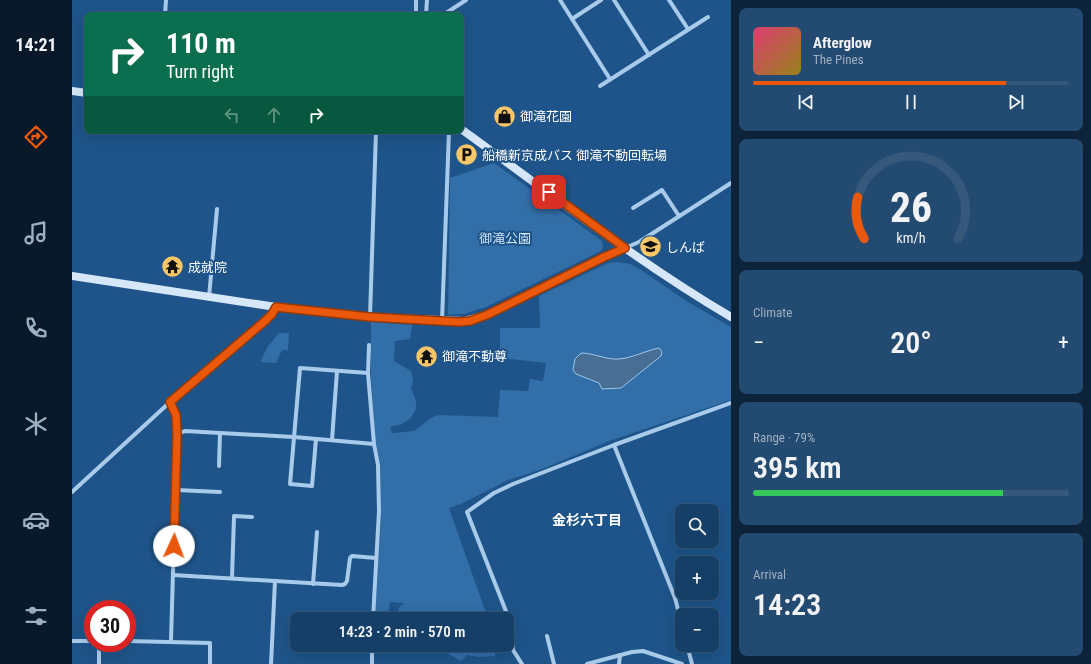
<!DOCTYPE html>
<html lang="en">
<head>
<meta charset="utf-8">
<style>
  :root { --surface:#163f67; --page:#234a70; --text:#f1f3f6; --muted:#9eafc0; --line:#35587b; --accent:#ea580c }
  body { margin:0; font-family:"Roboto Condensed","Noto Sans JP",sans-serif; background:var(--page); color:var(--text); height:100vh; display:flex; flex-direction:column; font-size:15px; white-space:nowrap }
  * { box-sizing:border-box; margin:0 }
  p { font-size:13px; color:var(--muted) }
  .icon { flex:none; width:22px; height:22px; fill:none; stroke:currentColor; stroke-width:2; stroke-linecap:round; stroke-linejoin:round }
  .map { position:relative; flex:1; overflow:hidden }
  .details { display:flex; flex-direction:column; gap:8px; padding:8px; background:#0c2339; width:360px }
  .details>* { flex:none }
  .guide { position:absolute; left:12px; top:12px; width:380px; height:122px; border-radius:8px; box-shadow:0 4px 16px #0002,0 0 0 1px var(--line); background:#0b6e4f; color:#fff; overflow:hidden }
  .tools { position:absolute; left:603px; top:504px; display:grid; gap:8px }
  .tools a { display:grid; place-items:center; width:44px; height:44px; border-radius:8px; background:var(--surface); box-shadow:0 4px 16px #0002,0 0 0 1px var(--line); font-size:20px }
  .speed { position:absolute; left:12px; top:600px; display:flex; gap:8px; font-size:20px; font-weight:700; text-align:center }
  .speed>* { display:grid; place-content:center; width:52px; height:52px; border-radius:50%; background:var(--surface); box-shadow:0 4px 16px #0002,0 0 0 1px var(--line); line-height:1 }
  .speed .limit { border:6px solid #d22; background:#fff; color:#111 }
  .pin { position:absolute; display:grid; place-items:center; width:34px; height:34px; color:#fff; margin:-17px; border-radius:8px; box-shadow:0 2px 6px #0006 }
  .me { position:absolute; width:44px; margin:-22px; rotate:2deg; stroke-linejoin:round; filter:drop-shadow(0 0 3px #0008) }
  .turn { display:flex; align-items:center; gap:14px; height:84px; padding:0 16px; font-size:18px }
  .turn .icon { width:52px; height:52px; stroke-width:2.5 }
  .turn b { display:block; font-size:28px; line-height:34px }
  .lanes { display:flex; align-items:center; height:38px; padding:0 16px; background:#0003; justify-content:center; gap:20px; direction:ltr }
  .lanes .off { opacity:.35 }
  .big { font-size:30px; font-weight:600; line-height:1.1 }
  .details .tile { flex:1; display:flex; flex-direction:column; justify-content:center; gap:6px; min-width:0; padding:0 14px; border-radius:8px; background:var(--page) }
  .details .dial { align-items:center; gap:0 }
  .dial svg { height:104px; overflow:visible; fill:none; stroke:var(--line); stroke-width:7; stroke-linecap:round; text-anchor:middle }
  .dial text { fill:var(--text); stroke:none }
  .song { display:flex; align-items:center; gap:12px }
  .cover { width:48px; height:48px; border-radius:6px; background:linear-gradient(135deg,hsl(340 70% 55%),hsl(50 70% 35%)) }
  .played { height:4px; border-radius:2px; background:linear-gradient(90deg,var(--accent) 80%,var(--line) 80%) }
  .keys { display:flex; justify-content:space-around; direction:ltr }
  .heat { display:flex; justify-content:space-between; align-items:center; font-size:22px; direction:ltr }
  .charge { height:6px; border-radius:3px; background:linear-gradient(90deg,#34c759 79%,var(--line) 0) }
  .trip { position:absolute; left:218px; top:612px; width:224px; height:40px; border-radius:8px; background:var(--surface); box-shadow:0 4px 16px #0002,0 0 0 1px var(--line); font-weight:600; line-height:40px; text-align:center }
  main { display:flex; flex:1; min-height:0 }
  .dock { display:flex; flex-direction:column; width:72px; justify-content:space-around; align-items:center; background:#091929; color:var(--muted) }
  .dock .icon { width:28px; height:28px }
  .dock .on { color:var(--accent) }
  .dock b { font-size:18px; color:var(--text) }
  .map>svg:first-child { display:block }
</style>
</head>
<body>
<main>
<nav class="dock">
<b>14:21</b>
<svg class="icon on" aria-label="directions" viewBox="0 0 24 24"><path d="M12 3l9 9-9 9-9-9zM9 14v-3h6M13 9l2 2-2 2"/></svg>
<svg class="icon" aria-label="music" viewBox="0 0 24 24"><path d="M9 18V5l10-2v13"/><circle cx="6" cy="18" r="3"/><circle cx="16" cy="16" r="3"/></svg>
<svg class="icon" aria-label="phone" viewBox="0 0 24 24"><path d="M5 4h4l2 5-3 2q2 4 5 5l2-3 5 2v4C11 20 4 13 5 4z"/></svg>
<svg class="icon" aria-label="climate" viewBox="0 0 24 24"><path d="M12 3v18M4 7l16 10M4 17L20 7"/></svg>
<svg class="icon" aria-label="car" viewBox="0 0 24 24"><path d="M5 17H2v-5l4-1 3-4h7l3 4 3 1v5h-3M9 17h6M6 11h13"/><circle cx="7" cy="17" r="2"/><circle cx="17" cy="17" r="2"/></svg>
<svg class="icon" aria-label="filters" viewBox="0 0 24 24"><path d="M4 7h16M4 17h16"/><circle cx="9" cy="7" r="2"/><circle cx="15" cy="17" r="2"/></svg>
</nav>
<div class="map">
<svg width="659" height="664" viewBox="0 0 659 664">
  <rect width="100%" height="100%" fill="#1e5489"/>
  <g fill="#326ea7">
    <polygon points="422,163 530,241 531,247 529,251 414,307 392,314 376,315 378,178"/>
    <polygon points="546,262 558,264 566,268 616,302 659,327 659,400 540,440 470,469 434,481 389,504 377,508 416,619 323,619 327,608 332,603 318,602 316,619 303,619 309,512 308,464 303,442 299,377 299,322 340,325 338,339 323,341 322,361 339,371 341,379 339,388 344,401 344,409 339,418 330,424 318,427 320,433 342,431 359,418 367,415 426,417 428,390 456,391 458,379 471,381 474,363 428,358 428,328 468,328 467,296 536,263"/>
    <polygon points="207,333 217,333 216,350 210,350 204,363 188,362 196,346"/>
    <polygon points="302,645 404,645 416,647 416,645 421,645 423,656 408,657 395,655 389,661 375,653 344,648 302,647"/>
  </g>
  <path fill="#486e94" stroke="#9cc7ed" d="M587,348L590,352L589,356L549,388L530,389L527,383L504,374L501,370L503,359L509,353C522,353 534,360 547,359C560,358 573,351 587,348Z"/>
  <g fill="none" stroke-linecap="round" stroke-linejoin="round">
    <g stroke="#a9cbeb" stroke-width="4">
      <polyline points="488,0 538,79"/>
      <polyline points="542,0 577,55"/>
      <polyline points="597,0 616,29"/>
      <polyline points="93,15 94,0"/>
      <polyline points="344,15 344,0"/>
      <polyline points="354,15 355,0"/>
      <polyline points="371,15 394,0"/>
      <polyline points="500,19 529,0"/>
      <polyline points="528,86 636,17"/>
      <polyline points="561,208 590,190 607,216"/>
      <polyline points="553,248 567,242 659,183"/>
      <polyline points="137,297 145,209"/>
      <polyline points="298,317 304,131"/>
      <polyline points="370,321 377,131"/>
      <polyline points="297,345 296,373 302,444 306,465 307,511 301,619"/>
      <polyline points="98,402 104,415 105,434 99,641"/>
      <polyline points="105,434 113,431 222,437 302,444"/>
      <polyline points="244,439 240,486 218,484 228,368 296,373"/>
      <polyline points="260,440 265,371"/>
      <polyline points="542,445 603,598 610,625"/>
      <polyline points="147,466 148,433"/>
      <polyline points="104,490 148,492"/>
      <polyline points="0,492 98,402 193,320 200,314 204,307"/>
      <polyline points="101,575 270,585 273,584 275,581 278,558 280,556 304,558"/>
      <polyline points="160,578 162,516 180,517"/>
      <polyline points="241,584 245,532"/>
      <polyline points="475,636 482,664"/>
      <polyline points="0,641 21,641"/>
      <polyline points="55,641 138,643 138,664"/>
      <polyline points="615,645 620,664"/>
      <polyline points="27,664 27,643"/>
      <polyline points="199,664 203,581"/>
      <polyline points="300,664 300,645"/>
      <polyline points="450,664 441,650 439,624 395,512 422,493 441,484 542,445 659,403"/>
      <polyline points="515,664 560,652 571,651 610,664"/>
      <polyline points="547,664 548,655"/>
    </g>
    <g stroke="#d5e7f8" stroke-width="8">
      <polyline points="0,91 15,93"/>
      <path d="M389,129C478,193 564,261 659,317"/>
      <polyline points="0,276 204,307 298,317 392,321 417,314 532,257 553,248"/>
    </g>
  </g>
  <g fill="none" stroke-linecap="round" stroke-linejoin="round">
    <defs>
      <polyline id="route" points="102,546 105,434 104,415 98,402 194,320 200,314 204,307 298,317 387,322 398,321 417,314 532,257 553,248 477,192"/>
    </defs>
    <use href="#route" stroke="#983908" stroke-width="10"/>
    <use href="#route" stroke="#ea580c" stroke-width="7"/>
  </g>
  <defs>
    <symbol id="shop-disc" viewBox="-11 -11 22 22"><circle r="9.5" fill="#fac768" stroke="#1e5489"/><path d="M-5-2.5h2.3a2.7 3.5 0 0 1 5.4 0H5L5.5 6h-11ZM-1.5-2.5h3a1.5 2.3 0 0 0-3 0Z" fill="#111"/></symbol>
    <symbol id="parking-disc" viewBox="-11 -11 22 22"><circle r="9.5" fill="#fac768" stroke="#1e5489"/><path d="M-3.5-5.5H1a3.5 3.5 0 0 1 0 7H-1V5.5H-3.5ZM-1-3.4V-.6H.8a1.4 1.4 0 0 0 0-2.8Z" fill="#111"/></symbol>
    <symbol id="school-disc" viewBox="-11 -11 22 22"><circle r="9.5" fill="#fac768" stroke="#1e5489"/><path d="M0-5L7-2L0 1L-7-2ZM-4 1L0 2.5L4 1V4Q0 6-4 4Z" fill="#111"/></symbol>
    <symbol id="temple-disc" viewBox="-11 -11 22 22"><circle r="9.5" fill="#fac768" stroke="#1e5489"/><path d="M0-6L5-2H3V0L6.5 2.5H4V6H1.5V3h-3V6H-4V2.5H-6.5L-3 0V-2H-5Z" fill="#111"/></symbol>
  </defs>
  <g fill-rule="evenodd">
    <use href="#shop-disc" x="420" y="104" width="25" height="25"/>
    <use href="#parking-disc" x="382" y="142" width="25" height="25"/>
    <use href="#school-disc" x="566" y="234" width="25" height="25"/>
    <use href="#temple-disc" x="88" y="254" width="25" height="25"/>
    <use href="#temple-disc" x="342" y="344" width="25" height="25"/>
  </g>
  <g text-anchor="middle" stroke-width="4" stroke-linejoin="round" paint-order="stroke">
    <g font-size="13" fill="#fff" stroke="#1e5489" text-anchor="start">
      <text x="448" y="121">御滝花園</text>
      <text x="410" y="160">船橋新京成バス 御滝不動回転場</text>
      <text x="594" y="252">しんば</text>
      <text x="116" y="272">成就院</text>
      <text x="370" y="361">御滝不動尊</text>
    </g>
    <g font-size="13" fill="#cee4f8" stroke="#1e5489">
      <text x="433" y="243">御滝公園</text>
    </g>
    <g font-size="14" font-weight="bold" fill="#fff" stroke="#1e5489">
      <text x="515" y="525">金杉六丁目</text>
    </g>
  </g>
</svg>
<div class="tools">
<a><svg class="icon" aria-label="search" viewBox="0 0 24 24"><circle cx="10" cy="10" r="6"/><path d="M15 15l6 6"/></svg></a>
<a>+</a>
<a>−</a>
</div>
<div class="speed"><div class="limit">30</div></div>
<div class="pin" style="left:477px;top:192px;background:#d93025"><svg class="icon" aria-label="arrive" viewBox="0 0 24 24"><path d="M6 21V4h12l-3 4 3 4H6"/></svg></div>
<svg class="me" style="left:102px;top:546px" viewBox="-20 -20 40 40"><circle r="19" fill="#fff"/><path d="M0-13L10 11 0 6-10 11z" fill="#ea580c"/></svg>
<div class="trip">14:23 · 2 min · 570 m</div>
<div class="guide">
<div class="turn"><svg class="icon" aria-label="right" viewBox="0 0 24 24"><path d="M7 20v-9h11M14 6l5 5-5 5"/></svg><div><b>110 m</b>Turn right</div></div>
<div class="lanes"><svg class="icon off" aria-label="left" viewBox="0 0 24 24"><path d="M17 20v-9H6M10 6l-5 5 5 5"/></svg><svg class="icon off" aria-label="ahead" viewBox="0 0 24 24"><path d="M12 20V5M6 11l6-6 6 6"/></svg><svg class="icon" aria-label="right" viewBox="0 0 24 24"><path d="M7 20v-9h11M14 6l5 5-5 5"/></svg></div>
</div>
</div>
<section class="details">
<div class="tile">
<div class="song"><i class="cover"></i><div><b>Afterglow</b><p>The Pines</p></div></div>
<div class="played"></div>
<div class="keys"><svg class="icon" aria-label="previous" viewBox="0 0 24 24"><path d="M18 5L8 12l10 7zM5 5v14"/></svg><svg class="icon" aria-label="pause" viewBox="0 0 24 24"><path d="M8 5v14M16 5v14"/></svg><svg class="icon" aria-label="next" viewBox="0 0 24 24"><path d="M6 5l10 7-10 7zM19 5v14"/></svg></div>
</div>
<div class="tile dial"><svg viewBox="0 0 100 80">
<path d="M14 69A42 42 0 1 1 86 69"/>
<path d="M14 69A42 42 0 0 1 9 37" stroke="#ea580c"/>
<text x="50" y="56" font-size="32" font-weight="700">26</text>
<text x="50" y="72" font-size="11">km/h</text>
</svg></div>
<div class="tile"><p>Climate</p>
<div class="heat"><a>−</a><b class="big">20°</b><a>+</a></div>
</div>
<div class="tile"><p>Range · 79%</p><b class="big">395 km</b><div class="charge"></div></div>
<div class="tile"><p>Arrival</p><b class="big">14:23</b></div>
</section>
</main>
</body>
</html>
